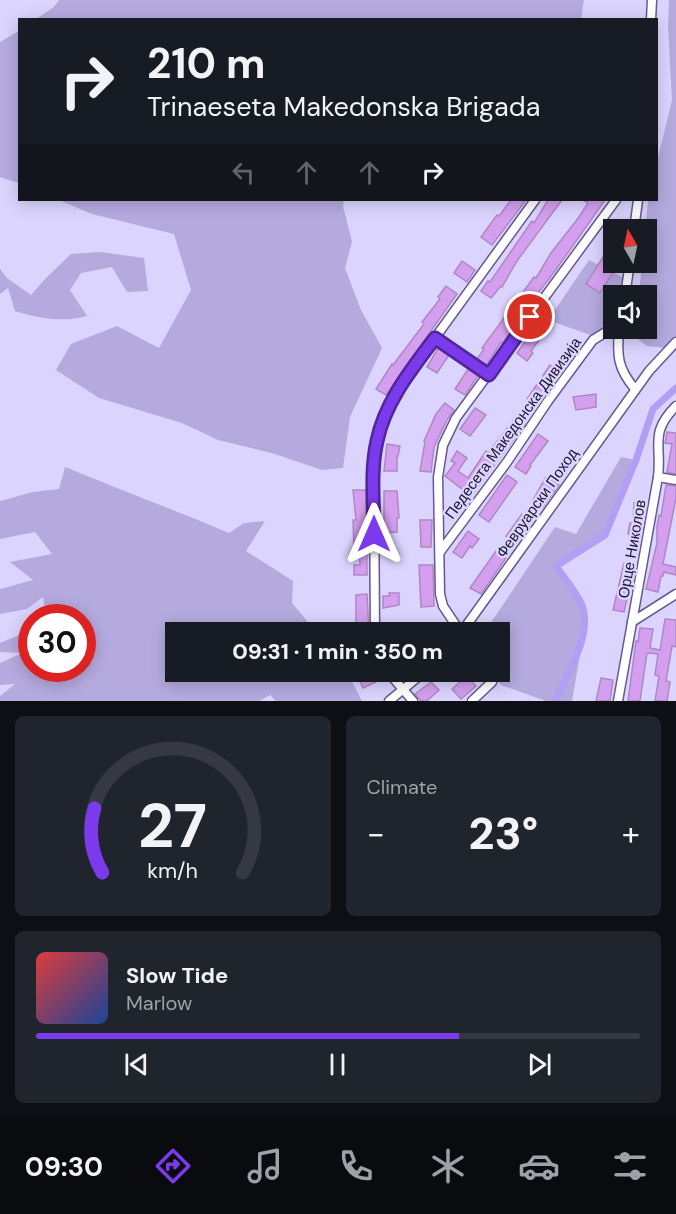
<!DOCTYPE html>
<html lang="en">
<head>
<meta charset="utf-8">
<style>
  :root { --surface:#171b24; --page:#20242c; --text:#f1f3f6; --muted:#9ea1a6; --line:#363941; --accent:#7c3aed }
  body { margin:0; font-family:"DM Sans",sans-serif; background:var(--page); color:var(--text); height:100vh; display:flex; flex-direction:column; font-size:22px; white-space:nowrap }
  * { box-sizing:border-box; margin:0 }
  p { font-size:20px; color:var(--muted) }
  .icon { flex:none; width:33px; height:33px; fill:none; stroke:currentColor; stroke-width:2; stroke-linecap:round; stroke-linejoin:round }
  .map { position:relative; height:701px; overflow:hidden }
  .drawer { display:flex; flex-direction:column; gap:15px; padding:15px; background:#0d0f14; flex:1 }
  .drawer>* { flex:none }
  .top-card { position:absolute; left:18px; top:18px; width:640px; height:183px; border-radius:0px; box-shadow:0 3px 15px #0003; background:#171b24; color:var(--text); overflow:hidden }
  .needle { width:39px; rotate:351deg }
  .fabs { position:absolute; left:603px; top:219px; display:grid; gap:12px }
  .fabs a { display:grid; place-items:center; width:54px; height:54px; border-radius:0px; background:var(--surface); box-shadow:0 3px 15px #0003; font-size:30px }
  .speed { position:absolute; left:18px; top:604px; display:flex; gap:12px; font-size:30px; font-weight:700; text-align:center }
  .speed>* { display:grid; place-content:center; width:78px; height:78px; border-radius:50%; background:var(--surface); box-shadow:0 3px 15px #0003; line-height:1 }
  .speed .limit { border:9px solid #d22; background:#fff; color:#111 }
  .pin { position:absolute; display:grid; place-items:center; width:51px; height:51px; color:#fff; margin:-26px; border:3px solid #fff; border-radius:50%; box-shadow:0 2px 6px #0007 }
  .me { position:absolute; width:66px; margin:-33px; rotate:0deg; stroke-linejoin:round; filter:drop-shadow(0 0 4px #0008) }
  .turn { display:flex; align-items:center; gap:21px; height:126px; padding:0 30px; font-size:27px }
  .turn .icon { width:78px; height:78px; stroke-width:2.5 }
  .turn b { display:block; font-size:42px; line-height:51px }
  .lanes { display:flex; align-items:center; height:57px; padding:0 30px; background:#0003; justify-content:center; gap:30px; direction:ltr }
  .lanes .off { opacity:.35 }
  .big { font-size:45px; font-weight:800; line-height:1.1 }
  .drawer .card { flex:1; display:flex; flex-direction:column; justify-content:center; gap:9px; min-width:0; padding:0 21px; border-radius:9px; background:var(--page) }
  .drawer .dial { align-items:center; gap:0 }
  .dial svg { height:156px; overflow:visible; fill:none; stroke:var(--line); stroke-width:7; stroke-linecap:round; text-anchor:middle }
  .dial text { fill:var(--text); stroke:none }
  .song { display:flex; align-items:center; gap:18px }
  .cover { width:72px; height:72px; border-radius:9px; background:linear-gradient(135deg,hsl(0 70% 55%),hsl(220 70% 35%)) }
  .played { height:6px; border-radius:3px; background:linear-gradient(90deg,var(--accent) 70%,var(--line) 70%) }
  .keys { display:flex; justify-content:space-around; direction:ltr }
  .heat { display:flex; justify-content:space-between; align-items:center; font-size:33px; direction:ltr }
  .drawer .tiles { flex:1; display:grid; gap:15px; grid-template-columns:1fr 1fr }
  .card:last-child { grid-column:span 2 }
  .trip { position:absolute; left:165px; top:622px; width:345px; height:60px; border-radius:0px; background:var(--surface); box-shadow:0 3px 15px #0003; font-weight:800; line-height:60px; text-align:center }
  .dock { display:flex; height:96px; justify-content:space-around; align-items:center; background:#090b0e; color:var(--muted) }
  .dock .icon { width:42px; height:42px }
  .dock .selected { color:var(--accent) }
  .dock b { font-size:27px; color:var(--text) }
  .map>svg:first-child { display:block }
</style>
</head>
<body>
<div class="map">
<svg width="676" height="701" viewBox="0 0 676 701">
  <rect width="100%" height="100%" fill="#dbd4fe"/>
  <g fill="#b4aade">
    <polygon points="59,0 584,0 581,20 36,19 54,7"/>
    <polygon points="669,0 676,0 676,338 666,348 647,346 635,337 636,329 646,328 646,296 639,295 642,263 646,262 646,230 645,229 648,201 657,200 657,162 672,100 668,27"/>
    <polygon points="19,31 19,183 0,177 0,42"/>
    <polygon points="59,200 344,200 343,206 352,242 345,268 361,310 382,348 350,417 343,468 322,470 275,454 218,440 182,423 99,398 56,370 71,344 117,326 159,348 191,290 174,234 92,214"/>
    <path d="M100,252L144,258L148,291L127,292L112,267L81,273L70,290L87,316C62,323 39,318 15,311L8,288L0,294V269L7,278L31,295L46,278L71,254Z"/>
    <polygon points="589,260 624,278 620,295 614,296 613,318 593,336 548,320"/>
    <polygon points="621,457 636,460 607,533 556,566 582,605 585,626 572,701 546,701 501,685 494,672 500,672 500,633 484,633 555,527 576,534"/>
    <path d="M65,467C120,490 175,510 229,533L244,523L265,521L246,551L293,581L292,603L307,621L313,633H176V672H347L362,701H276L270,695L259,701H0V696L15,684L0,685V663L22,653L0,652V643L31,630L32,669H82V618H46L43,597L27,609L0,614V589L33,580L10,562L52,554L35,532L0,539V501L33,492L59,489Z"/>
  </g>
  <g fill="none" stroke-linecap="round" stroke-linejoin="round">
    <path stroke="#b29ff5" stroke-width="7" d="M555,701C567,674 593,635 582,605C576,591 564,578 556,566L605,535L636,460L653,409L676,388"/>
  </g>
  <g fill="#d39fee" stroke="#af88c3" stroke-width="1.5">
    <polygon points="511,200 526,200 492,245 481,237 497,215 499,216"/>
    <polygon points="548,200 562,200 517,261 502,287 501,286 491,298 481,291 488,281 490,282 532,221 534,223"/>
    <polygon points="583,200 605,200 555,271 535,297 503,343 501,342 486,366 477,359 484,349 482,348 534,277 536,278 551,253 579,217 588,203"/>
    <polygon points="608,249 614,252 614,262 620,262 600,293 586,284"/>
    <polygon points="462,261 475,270 467,282 454,273"/>
    <polygon points="446,286 457,294 386,395 376,389 392,364 393,365 424,324 422,322 440,299 438,297"/>
    <polygon points="531,333 540,339 531,351 533,353 527,361 517,353"/>
    <polygon points="438,348 449,355 437,373 427,367"/>
    <polygon points="550,365 560,372 536,406 527,399"/>
    <polygon points="468,369 478,376 465,395 455,389"/>
    <polygon points="596,394 596,407 576,410 573,397"/>
    <polygon points="445,403 454,410 447,420 434,447 431,472 420,471 425,442 424,441 436,414"/>
    <polygon points="475,408 486,415 470,436 460,429"/>
    <polygon points="516,417 525,424 471,496 445,476 455,463 451,461 457,451 467,458 458,471 468,478 486,451 488,453"/>
    <polygon points="667,432 676,433 676,474 667,472 672,444 665,443"/>
    <polygon points="538,434 548,441 530,465 531,466 526,474 515,467"/>
    <polygon points="387,444 400,446 398,456 397,456 397,471 384,471"/>
    <polygon points="507,475 517,482 489,522 479,515"/>
    <polygon points="546,477 559,485 543,507 533,500"/>
    <polygon points="666,485 676,486 676,498 663,564 676,567 676,575 664,572 663,576 661,576 658,592 646,589 657,543 657,526 659,515 661,516"/>
    <polygon points="353,490 366,490 367,575 354,575 354,565 360,565 359,547 354,547 353,520 356,520"/>
    <polygon points="384,491 397,491 399,518 397,518 397,532 384,533"/>
    <polygon points="634,503 646,505 645,513 643,513 641,536 628,534 630,523 633,523"/>
    <polygon points="522,514 531,520 515,543 506,536"/>
    <polygon points="420,520 432,520 431,547 421,547"/>
    <polygon points="468,531 479,539 472,548 470,546 462,558 453,552"/>
    <polygon points="496,551 506,558 481,594 470,588"/>
    <polygon points="624,563 635,565 624,612 613,610"/>
    <polygon points="419,565 433,565 434,606 421,607"/>
    <polygon points="389,593 399,593 399,605 383,608 383,596 390,596"/>
    <polygon points="367,594 369,633 354,633 353,628 356,628 356,595"/>
    <polygon points="665,619 676,620 676,647 672,646 666,681 670,682 667,701 655,701 659,676 655,675 658,654 647,653 640,701 628,701 636,641 638,642 640,628 653,629 650,648 660,650"/>
    <polygon points="363,672 371,672 376,682 363,688 357,675"/>
    <polygon points="437,672 463,672 476,686 461,699 452,689 460,682 451,674 445,680"/>
    <polygon points="601,678 613,680 610,701 596,701"/>
    <polygon points="431,682 439,690 427,701 421,701 415,694"/>
  </g>
  <g fill="none" stroke-linecap="round" stroke-linejoin="round">
    <defs>
      <g id="street">
        <polyline points="651,20 652,0"/>
        <polyline points="634,230 638,200"/>
        <polyline points="625,296 630,262"/>
        <path d="M619,328C617,355 617,368 635,389"/>
        <polyline points="435,338 488,375"/>
        <polyline points="658,477 676,480"/>
        <polyline points="440,552 507,462 548,401 593,340 614,327"/>
        <polyline points="632,622 676,594"/>
        <polyline points="375,633 374,487 376,443 395,393 535,200"/>
        <polyline points="461,633 443,606 440,594 438,477 443,445 456,418 616,200"/>
        <polyline points="461,633 649,371 676,342"/>
        <polyline points="388,672 413,701"/>
        <polyline points="389,701 424,672"/>
        <polyline points="472,701 492,682"/>
        <path d="M618,701L658,477C662,445 649,433 676,406"/>
      </g>
    </defs>
    <use href="#street" stroke="#665894" stroke-width="11"/>
    <use href="#street" stroke="#fff" stroke-width="8"/>
  </g>
  <g fill="none" stroke-linecap="round" stroke-linejoin="round">
    <defs>
      <path id="route" d="M374,534C374,504 370,471 377,441C385,402 411,370 435,338L489,375L530,317"/>
    </defs>
    <use href="#route" stroke="#51269a" stroke-width="15"/>
    <use href="#route" stroke="#7c3aed" stroke-width="10"/>
  </g>
  <g text-anchor="middle" stroke-width="5" stroke-linejoin="round" paint-order="stroke">
    <g font-size="15" fill="#1a142c" stroke="#dbd4fe">
      <text transform="translate(513 428) rotate(-54)" y="5">Педесета Македонска Дивизија</text>
      <text transform="translate(537 503) rotate(-55)" y="5">Февруарски Поход</text>
      <text transform="translate(632 549) rotate(-80)" y="5">Орце Николов</text>
    </g>
  </g>
</svg>
<div class="fabs">
<a><svg class="needle" viewBox="-14 -14 28 28"><path d="M0-13l5 13h-10z" fill="#e53935"/><path d="M0 13l5-13h-10z" fill="#9ea1a6"/></svg></a>
<a><svg class="icon" aria-label="sound" viewBox="0 0 24 24"><path d="M4 9h4l5-4v14l-5-4H4zM17 9q2 3 0 6"/></svg></a>
</div>
<div class="speed"><div class="limit">30</div></div>
<div class="pin" style="left:530px;top:317px;background:#d93025"><svg class="icon" aria-label="arrive" viewBox="0 0 24 24"><path d="M6 21V4h12l-3 4 3 4H6"/></svg></div>
<svg class="me" style="left:374px;top:534px" viewBox="-20 -20 40 40"><path d="M0-17L14 15 0 8-14 15z" fill="#7c3aed" stroke="#fff" stroke-width="4"/></svg>
<div class="trip">09:31 · 1 min · 350 m</div>
<div class="top-card">
<div class="turn"><svg class="icon" aria-label="right" viewBox="0 0 24 24"><path d="M7 20v-9h11M14 6l5 5-5 5"/></svg><div><b>210 m</b>Trinaeseta Makedonska Brigada</div></div>
<div class="lanes"><svg class="icon off" aria-label="left" viewBox="0 0 24 24"><path d="M17 20v-9H6M10 6l-5 5 5 5"/></svg><svg class="icon off" aria-label="ahead" viewBox="0 0 24 24"><path d="M12 20V5M6 11l6-6 6 6"/></svg><svg class="icon off" aria-label="ahead" viewBox="0 0 24 24"><path d="M12 20V5M6 11l6-6 6 6"/></svg><svg class="icon" aria-label="right" viewBox="0 0 24 24"><path d="M7 20v-9h11M14 6l5 5-5 5"/></svg></div>
</div>
</div>
<section class="drawer">
<div class="tiles">
<div class="card dial"><svg viewBox="0 0 100 80">
<path d="M14 69A42 42 0 1 1 86 69"/>
<path d="M14 69A42 42 0 0 1 10 36" stroke="#7c3aed"/>
<text x="50" y="56" font-size="32" font-weight="700">27</text>
<text x="50" y="72" font-size="11">km/h</text>
</svg></div>
<div class="card"><p>Climate</p>
<div class="heat"><a>−</a><b class="big">23°</b><a>+</a></div>
</div>
<div class="card">
<div class="song"><i class="cover"></i><div><b>Slow Tide</b><p>Marlow</p></div></div>
<div class="played"></div>
<div class="keys"><svg class="icon" aria-label="previous" viewBox="0 0 24 24"><path d="M18 5L8 12l10 7zM5 5v14"/></svg><svg class="icon" aria-label="pause" viewBox="0 0 24 24"><path d="M8 5v14M16 5v14"/></svg><svg class="icon" aria-label="next" viewBox="0 0 24 24"><path d="M6 5l10 7-10 7zM19 5v14"/></svg></div>
</div>
</div>
</section>
<nav class="dock">
<b>09:30</b>
<svg class="icon selected" aria-label="directions" viewBox="0 0 24 24"><path d="M12 3l9 9-9 9-9-9zM9 14v-3h6M13 9l2 2-2 2"/></svg>
<svg class="icon" aria-label="music" viewBox="0 0 24 24"><path d="M9 18V5l10-2v13"/><circle cx="6" cy="18" r="3"/><circle cx="16" cy="16" r="3"/></svg>
<svg class="icon" aria-label="phone" viewBox="0 0 24 24"><path d="M5 4h4l2 5-3 2q2 4 5 5l2-3 5 2v4C11 20 4 13 5 4z"/></svg>
<svg class="icon" aria-label="climate" viewBox="0 0 24 24"><path d="M12 3v18M4 7l16 10M4 17L20 7"/></svg>
<svg class="icon" aria-label="car" viewBox="0 0 24 24"><path d="M5 17H2v-5l4-1 3-4h7l3 4 3 1v5h-3M9 17h6M6 11h13"/><circle cx="7" cy="17" r="2"/><circle cx="17" cy="17" r="2"/></svg>
<svg class="icon" aria-label="filters" viewBox="0 0 24 24"><path d="M4 7h16M4 17h16"/><circle cx="9" cy="7" r="2"/><circle cx="15" cy="17" r="2"/></svg>
</nav>
</body>
</html>
